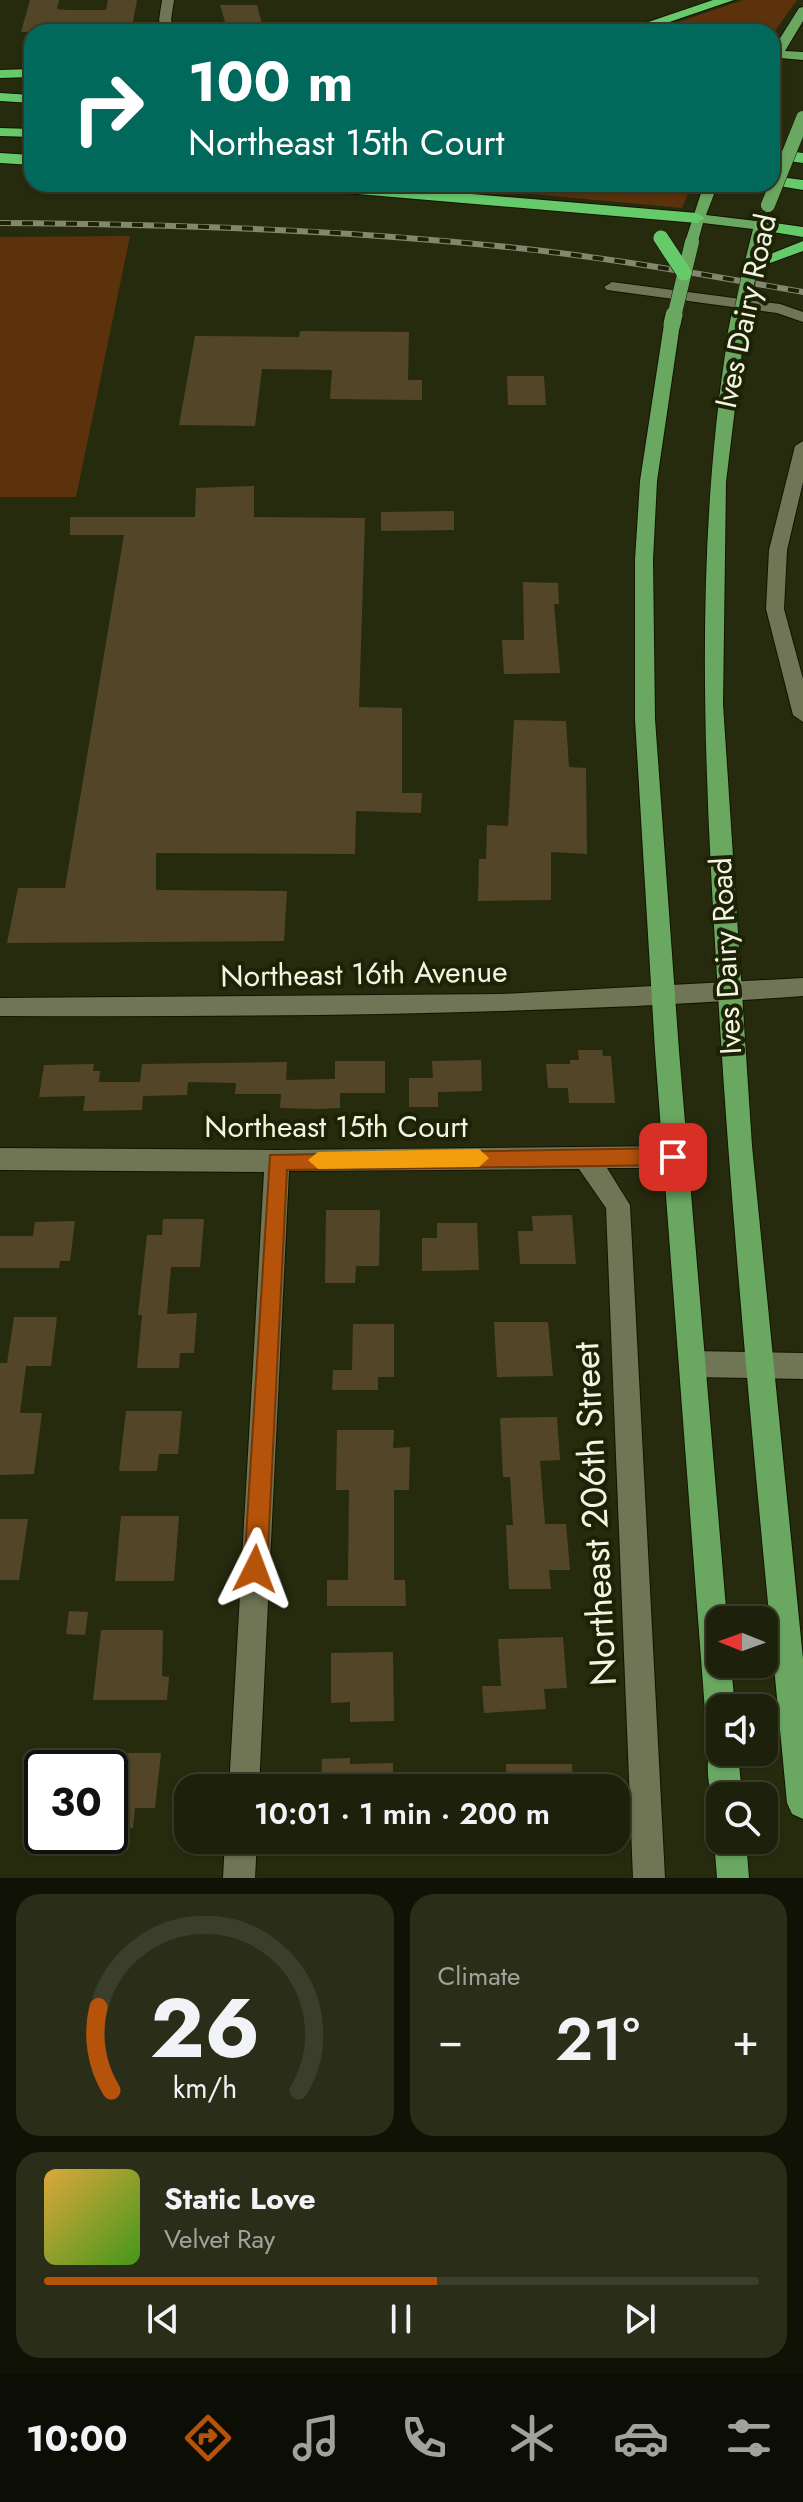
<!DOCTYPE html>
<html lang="en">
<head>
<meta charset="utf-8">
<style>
  :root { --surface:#1d200a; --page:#2a2d18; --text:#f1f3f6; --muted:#a0a39c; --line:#3b3e2b; --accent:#b45309 }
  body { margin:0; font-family:Jost,sans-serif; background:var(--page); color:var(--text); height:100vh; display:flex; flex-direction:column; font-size:30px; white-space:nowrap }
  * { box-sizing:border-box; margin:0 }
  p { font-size:26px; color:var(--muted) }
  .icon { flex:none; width:44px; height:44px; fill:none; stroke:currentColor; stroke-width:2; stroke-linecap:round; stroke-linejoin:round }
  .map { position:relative; height:1878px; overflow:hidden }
  .sheet { display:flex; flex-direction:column; gap:16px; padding:16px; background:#101206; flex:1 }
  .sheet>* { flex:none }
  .banner { position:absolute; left:24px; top:24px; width:756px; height:168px; border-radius:24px; box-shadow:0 2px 6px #0004,0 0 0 2px var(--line); background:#00695c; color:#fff; overflow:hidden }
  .needle { width:52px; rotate:271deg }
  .buttons { position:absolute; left:706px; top:1606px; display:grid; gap:16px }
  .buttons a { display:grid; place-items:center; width:72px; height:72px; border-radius:16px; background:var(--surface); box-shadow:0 2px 6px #0004,0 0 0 2px var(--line); font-size:40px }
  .speed { position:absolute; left:24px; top:1750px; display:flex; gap:16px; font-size:40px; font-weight:700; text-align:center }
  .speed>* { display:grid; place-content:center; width:104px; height:104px; border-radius:50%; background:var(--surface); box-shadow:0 2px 6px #0004,0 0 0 2px var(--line); line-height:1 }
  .speed .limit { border:4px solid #111; border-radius:12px; background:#fff; color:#111 }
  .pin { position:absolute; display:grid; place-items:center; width:68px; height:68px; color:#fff; margin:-34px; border-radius:16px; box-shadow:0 4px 12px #0006 }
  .me { position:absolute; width:88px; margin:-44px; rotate:3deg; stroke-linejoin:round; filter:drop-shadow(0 0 6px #0008) }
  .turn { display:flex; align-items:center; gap:28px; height:168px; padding:0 32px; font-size:36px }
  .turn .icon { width:104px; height:104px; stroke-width:2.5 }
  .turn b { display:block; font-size:56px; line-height:68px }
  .big { font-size:60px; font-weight:600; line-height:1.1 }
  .sheet .tile { flex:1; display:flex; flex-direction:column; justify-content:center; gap:12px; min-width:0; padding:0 28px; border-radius:24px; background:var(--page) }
  .sheet .dial { align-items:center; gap:0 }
  .dial svg { height:208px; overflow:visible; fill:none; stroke:var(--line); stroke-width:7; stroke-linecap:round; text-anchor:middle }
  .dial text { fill:var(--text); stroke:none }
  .song { display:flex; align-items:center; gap:24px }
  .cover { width:96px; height:96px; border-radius:12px; background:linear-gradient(135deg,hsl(40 70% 55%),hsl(100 70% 35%)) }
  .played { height:8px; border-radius:4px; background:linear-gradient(90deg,var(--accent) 55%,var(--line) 55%) }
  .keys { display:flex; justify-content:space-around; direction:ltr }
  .heat { display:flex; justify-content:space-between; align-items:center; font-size:44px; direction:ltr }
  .sheet .tiles { flex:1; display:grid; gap:16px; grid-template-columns:1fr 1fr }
  .tile:last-child { grid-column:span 2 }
  .trip { position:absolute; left:174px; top:1774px; width:456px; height:80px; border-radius:24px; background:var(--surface); box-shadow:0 2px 6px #0004,0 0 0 2px var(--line); font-weight:600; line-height:80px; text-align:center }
  .dock { display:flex; height:128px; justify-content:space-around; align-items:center; background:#0c0d04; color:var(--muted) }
  .dock .icon { width:56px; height:56px }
  .dock .on { color:var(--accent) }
  .dock b { font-size:36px; color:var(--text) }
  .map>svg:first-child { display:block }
</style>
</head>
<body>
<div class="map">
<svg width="803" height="1878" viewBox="0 0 803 1878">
  <rect width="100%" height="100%" fill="#272b0e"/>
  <g fill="#5b320b">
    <polygon points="743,0 797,0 772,35 772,32 649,32"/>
    <polygon points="426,184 675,184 691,186 682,208"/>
    <polygon points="130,236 76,497 0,497 0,237"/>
  </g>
  <g fill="#534628">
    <polygon points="30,0 59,0 57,9 67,10 106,10 108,0 137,0 131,32 21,32"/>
    <polygon points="220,5 257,5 264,32 228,32"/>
    <polygon points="300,331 409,332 408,380 422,380 422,400 330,399 332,370 262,369 255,426 179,425 195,336 299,337"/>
    <polygon points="507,376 544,376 546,405 508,405"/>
    <polygon points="254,486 254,517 365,518 359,707 402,708 402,793 422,793 421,813 356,811 355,854 156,853 156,890 287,891 284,941 7,943 18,888 65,888 124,535 70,535 70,517 195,517 196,488"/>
    <polygon points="454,511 454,530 381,531 381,512"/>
    <polygon points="523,582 558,583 559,604 554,604 560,673 504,674 502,640 524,640"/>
    <polygon points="514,720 566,721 569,767 586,768 587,854 551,852 551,900 478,901 479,859 486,859 487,825 508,826"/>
    <polygon points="578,1050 602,1050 603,1056 611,1056 615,1103 569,1103 568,1088 548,1088 546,1064 570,1064 570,1060 579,1060"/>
    <polygon points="481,1060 482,1091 438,1092 438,1107 409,1107 409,1078 433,1078 432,1061"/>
    <polygon points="335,1061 385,1061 385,1093 340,1093 340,1108 319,1109 280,1108 281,1094 235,1094 236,1083 188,1082 187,1095 143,1096 142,1110 83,1111 85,1096 39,1097 44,1065 94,1064 93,1071 100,1071 99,1082 140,1082 142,1064 287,1062 286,1080 335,1079"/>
    <polygon points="326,1210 380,1210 379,1266 356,1266 355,1283 325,1283"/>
    <polygon points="572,1215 576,1264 520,1264 518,1231 533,1231 532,1216"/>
    <polygon points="163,1219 204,1219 200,1267 171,1267 167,1314 197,1313 194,1353 180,1353 179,1368 137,1368 142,1315 138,1315 147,1235 162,1235"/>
    <polygon points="75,1221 70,1261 60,1261 59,1268 0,1268 0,1236 33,1236 35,1222"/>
    <polygon points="437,1223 477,1223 479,1270 422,1271 422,1238 437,1238"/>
    <polygon points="14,1317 57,1317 51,1366 26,1366 20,1413 42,1413 34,1474 0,1475 0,1363 7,1363"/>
    <polygon points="494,1322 548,1322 553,1376 497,1377"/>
    <polygon points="353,1324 394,1324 394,1377 378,1377 378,1390 332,1390 333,1370 352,1370"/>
    <polygon points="126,1411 182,1411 178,1454 159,1454 157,1471 119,1471"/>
    <polygon points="557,1417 560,1460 540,1461 545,1524 566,1524 570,1570 549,1570 551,1589 509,1589 506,1525 513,1525 510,1477 503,1477 500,1418"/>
    <polygon points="337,1430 394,1430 393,1448 410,1447 409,1490 394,1490 394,1580 405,1580 406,1606 327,1606 327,1580 348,1580 349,1490 336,1490"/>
    <polygon points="121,1516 179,1516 174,1581 115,1581"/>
    <polygon points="0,1519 28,1519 19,1580 0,1580"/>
    <polygon points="69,1611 88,1612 85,1635 66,1634"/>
    <polygon points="101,1630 163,1630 162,1676 169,1677 167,1700 93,1700"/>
    <polygon points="563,1637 567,1688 544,1689 546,1709 484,1713 482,1686 501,1686 498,1639"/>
    <polygon points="393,1652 394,1721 350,1722 350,1702 331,1703 331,1653"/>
    <polygon points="110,1753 161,1753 155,1808 135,1808 133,1828 110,1829"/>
    <polygon points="350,1758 350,1764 393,1763 393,1788 321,1788 322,1759"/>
    <polygon points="506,1764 572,1764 573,1788 507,1788"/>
  </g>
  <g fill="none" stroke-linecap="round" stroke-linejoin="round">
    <defs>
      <g id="minor">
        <polygon points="162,0 174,0 171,20 175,32 163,32 159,20"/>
        <polygon points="612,282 780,304 803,312 803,322 777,313 607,290 604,287"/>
        <polygon points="803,441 803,482 787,550 784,609 803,679 803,722 793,715 766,609 769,550 795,446"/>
        <path d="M803,978V996C535,1015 268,1017 0,1016V998L502,994Z"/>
        <polygon points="673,1146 682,1150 685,1157 682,1164 673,1168 607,1168 630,1205 665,1878 633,1878 606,1208 579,1169 289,1171 259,1788 229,1788 264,1172 0,1170 0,1148 277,1150"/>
        <polygon points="692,1351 803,1353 803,1379 692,1377 683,1373 679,1364 683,1355"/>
        <polygon points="225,1840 257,1840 255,1878 223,1878"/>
      </g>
      <g id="primary">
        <polygon points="803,7 803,21 785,51 803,52 803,60 780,58 772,65 772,51 799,8"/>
        <polygon points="704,184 718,184 706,215 756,221 760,211 772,214 756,268 744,265 753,229 703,223 697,245 685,242"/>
        <polygon points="672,319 680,324 657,481 653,560 655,719 679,1051 727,1620 720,1620 720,1664 731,1664 735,1708 720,1708 720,1726 709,1722 705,1711 655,1051 635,719 635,560 640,481 664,324"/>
        <path d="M736,330L744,335L726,482L723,704L752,1146L803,1659V1819L792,1814L787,1803C761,1528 733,1253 717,977C704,762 694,549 728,335Z"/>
        <path d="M720,1738V1752H738L742,1796H720V1809C706,1796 705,1758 712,1741Z"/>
        <polygon points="719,1829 720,1840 746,1840 749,1878 717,1878 714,1840"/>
      </g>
      <g id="motorway">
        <polygon points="713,0 734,0 640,32 619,32"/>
        <polygon points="772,50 781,51 783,54 772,58"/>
        <polygon points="32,69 32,77 0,78 0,70"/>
        <polygon points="0,93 32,95 32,103 0,101"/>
        <polygon points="0,128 32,129 32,137 0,136"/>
        <polygon points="772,149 803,153 803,163 772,159"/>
        <polygon points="0,153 32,155 32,165 0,163"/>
        <polygon points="772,176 803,180 803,190 767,184 772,184"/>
        <polygon points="291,184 353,184 697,213 705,218 697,223 299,189"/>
        <polygon points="761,221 803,227 803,237 755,229 755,223"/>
        <polygon points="803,241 803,251 751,270 743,265"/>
      </g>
    </defs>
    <use href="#minor" stroke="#111400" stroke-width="2"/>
    <use href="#primary" stroke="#111400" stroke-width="2"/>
    <use href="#motorway" stroke="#111400" stroke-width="2"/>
    <use href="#minor" fill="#707555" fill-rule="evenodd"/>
    <use href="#primary" fill="#6aa862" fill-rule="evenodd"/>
    <use href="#motorway" fill="#66ca6b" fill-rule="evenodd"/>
    <defs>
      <path id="rail" d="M0,223C166,224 332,229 497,246C600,256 701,274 803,292"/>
    </defs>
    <use href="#rail" stroke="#83876f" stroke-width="6"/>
    <use href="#rail" stroke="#1e2204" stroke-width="4" stroke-dasharray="11" stroke-linecap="butt"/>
    <defs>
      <g id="primary-bridge-far1">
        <polyline points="768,205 803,118"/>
        <polyline points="674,317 692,242"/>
        <polyline points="740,317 751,265"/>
      </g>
      <g id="primary-bridge">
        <polyline points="672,324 674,315"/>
        <polyline points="736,335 740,315"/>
      </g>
      <polyline id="motorway-bridge" points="661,238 684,273"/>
    </defs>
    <use href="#primary-bridge-far1" stroke="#111400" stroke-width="15" stroke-linecap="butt"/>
    <use href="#primary-bridge" stroke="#111400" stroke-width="19" stroke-linecap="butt"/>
    <use href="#motorway-bridge" stroke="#111400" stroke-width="16" stroke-linecap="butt"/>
    <use href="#primary-bridge-far1" stroke="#6aa862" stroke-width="14"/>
    <use href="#primary-bridge" stroke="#6aa862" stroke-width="17"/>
    <use href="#motorway-bridge" stroke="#66ca6b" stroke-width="15"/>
  </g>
  <polygon fill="#b45309" stroke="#753606" stroke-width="2" points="673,1148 683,1157 673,1165 287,1170 267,1569 264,1577 255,1580 247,1577 244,1569 270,1155"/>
  <polygon fill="#f59e0b" points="479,1149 489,1158 479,1167 318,1169 308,1160 318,1152"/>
  <g text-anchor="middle" stroke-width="8" stroke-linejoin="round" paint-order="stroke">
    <g font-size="30" fill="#f1f5e3" stroke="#1e2204">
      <text transform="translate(746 311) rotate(-78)" y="10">Ives Dairy Road</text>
      <text transform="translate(726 956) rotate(-93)" y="10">Ives Dairy Road</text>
      <text transform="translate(364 974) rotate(-1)" y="10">Northeast 16th Avenue</text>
      <text x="336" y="1137">Northeast 15th Court</text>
    </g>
    <g font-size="36" fill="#f1f5e3" stroke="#1e2204">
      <text transform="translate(594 1514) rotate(-93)" y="13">Northeast 206th Street</text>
    </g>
  </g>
</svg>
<div class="buttons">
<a><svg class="needle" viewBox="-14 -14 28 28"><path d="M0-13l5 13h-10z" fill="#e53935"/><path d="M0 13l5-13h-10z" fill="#a0a39c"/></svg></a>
<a><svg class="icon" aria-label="sound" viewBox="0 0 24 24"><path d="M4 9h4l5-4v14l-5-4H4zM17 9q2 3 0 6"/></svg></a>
<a><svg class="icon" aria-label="search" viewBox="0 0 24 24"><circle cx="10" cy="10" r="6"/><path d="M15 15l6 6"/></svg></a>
</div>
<div class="speed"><div class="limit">30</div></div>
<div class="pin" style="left:673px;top:1157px;background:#d93025"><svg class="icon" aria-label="arrive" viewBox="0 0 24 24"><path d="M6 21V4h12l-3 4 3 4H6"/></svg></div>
<svg class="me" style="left:255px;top:1569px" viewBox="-20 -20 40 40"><path d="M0-17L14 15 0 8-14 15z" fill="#b45309" stroke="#fff" stroke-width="4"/></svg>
<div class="trip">10:01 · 1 min · 200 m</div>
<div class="banner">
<div class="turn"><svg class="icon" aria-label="right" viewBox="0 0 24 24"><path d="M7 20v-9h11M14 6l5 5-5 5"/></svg><div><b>100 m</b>Northeast 15th Court</div></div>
</div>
</div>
<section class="sheet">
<div class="tiles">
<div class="tile dial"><svg viewBox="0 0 100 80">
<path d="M14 69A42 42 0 1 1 86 69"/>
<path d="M14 69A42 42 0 0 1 9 37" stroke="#b45309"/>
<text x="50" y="56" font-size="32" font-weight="700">26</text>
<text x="50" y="72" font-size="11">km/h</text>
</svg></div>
<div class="tile"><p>Climate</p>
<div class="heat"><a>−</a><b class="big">21°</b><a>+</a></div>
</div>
<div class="tile">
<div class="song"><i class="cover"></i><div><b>Static Love</b><p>Velvet Ray</p></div></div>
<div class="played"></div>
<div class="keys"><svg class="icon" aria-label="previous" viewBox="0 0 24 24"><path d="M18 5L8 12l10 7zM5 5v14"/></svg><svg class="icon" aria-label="pause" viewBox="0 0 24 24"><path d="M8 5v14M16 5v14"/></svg><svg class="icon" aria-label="next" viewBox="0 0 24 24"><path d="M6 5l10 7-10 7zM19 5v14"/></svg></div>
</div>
</div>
</section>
<nav class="dock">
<b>10:00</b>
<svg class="icon on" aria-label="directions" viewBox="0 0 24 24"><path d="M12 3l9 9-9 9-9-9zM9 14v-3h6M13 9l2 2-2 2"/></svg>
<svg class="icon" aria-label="music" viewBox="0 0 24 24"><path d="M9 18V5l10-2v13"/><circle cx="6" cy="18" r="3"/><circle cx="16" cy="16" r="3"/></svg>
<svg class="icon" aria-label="phone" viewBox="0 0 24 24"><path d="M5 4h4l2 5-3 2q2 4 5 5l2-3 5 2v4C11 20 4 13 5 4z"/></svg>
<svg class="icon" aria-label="climate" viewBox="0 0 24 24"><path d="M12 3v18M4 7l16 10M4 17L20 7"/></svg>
<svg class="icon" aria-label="car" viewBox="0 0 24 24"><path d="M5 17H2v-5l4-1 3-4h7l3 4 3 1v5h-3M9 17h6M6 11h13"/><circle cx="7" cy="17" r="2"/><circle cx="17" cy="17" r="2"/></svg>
<svg class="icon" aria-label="filters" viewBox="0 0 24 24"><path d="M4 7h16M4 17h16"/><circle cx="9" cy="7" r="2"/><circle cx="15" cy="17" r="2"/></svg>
</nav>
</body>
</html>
